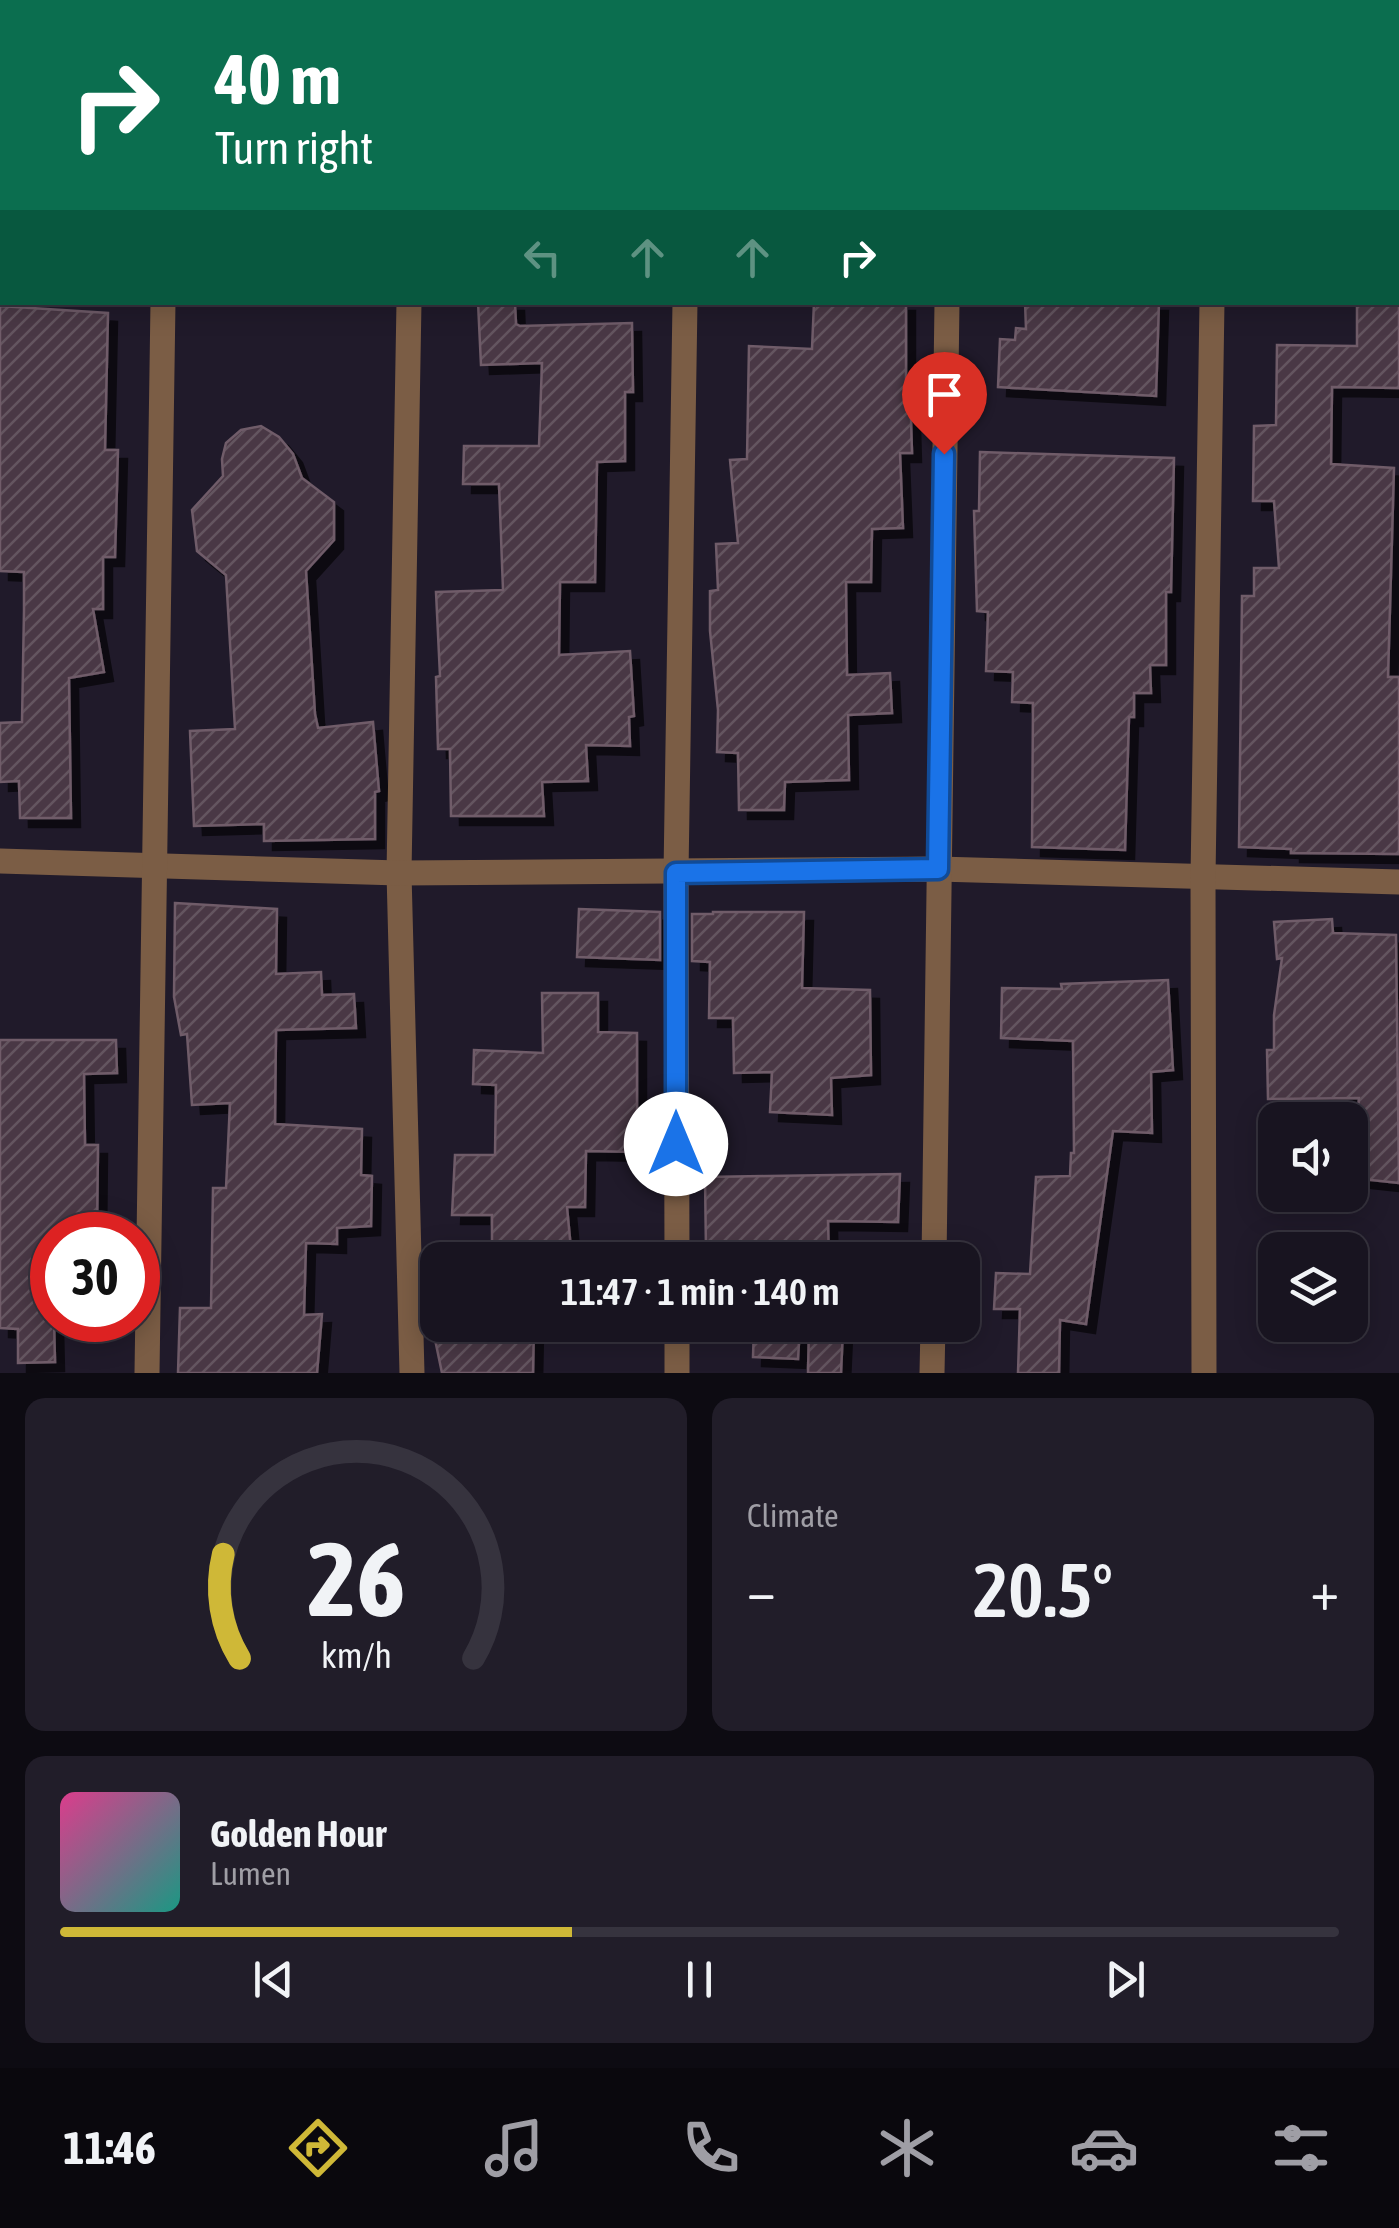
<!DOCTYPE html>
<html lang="en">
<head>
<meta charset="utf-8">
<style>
  :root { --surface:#181420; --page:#211d29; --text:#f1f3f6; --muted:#9f9ea5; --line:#36333e; --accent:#cfb837 }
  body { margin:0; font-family:"Asap Condensed",sans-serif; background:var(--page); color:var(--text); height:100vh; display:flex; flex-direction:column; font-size:38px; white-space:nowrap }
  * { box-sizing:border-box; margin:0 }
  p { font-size:32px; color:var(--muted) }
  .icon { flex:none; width:55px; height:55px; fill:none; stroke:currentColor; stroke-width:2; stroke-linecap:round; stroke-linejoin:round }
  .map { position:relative; height:1373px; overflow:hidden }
  .drawer { display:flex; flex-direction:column; gap:25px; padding:25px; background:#0d0b12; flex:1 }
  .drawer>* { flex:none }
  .hud { position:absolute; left:0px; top:0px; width:1400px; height:305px; box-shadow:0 5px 25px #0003,0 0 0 2px var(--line); background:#0b6e4f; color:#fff; overflow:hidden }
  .controls { position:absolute; left:1258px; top:1102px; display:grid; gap:20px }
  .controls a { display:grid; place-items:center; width:110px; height:110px; border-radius:20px; background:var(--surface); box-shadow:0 5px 25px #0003,0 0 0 2px var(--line); font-size:50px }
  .speed { position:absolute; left:30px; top:1212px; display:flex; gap:20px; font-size:50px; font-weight:700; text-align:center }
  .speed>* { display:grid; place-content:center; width:130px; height:130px; border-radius:50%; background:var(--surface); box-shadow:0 5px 25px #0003,0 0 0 2px var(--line); line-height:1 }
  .speed .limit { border:15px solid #d22; background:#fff; color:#111 }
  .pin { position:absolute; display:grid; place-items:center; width:85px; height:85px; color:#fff; margin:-102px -42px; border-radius:50% 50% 50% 0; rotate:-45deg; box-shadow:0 0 10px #0007 }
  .pin .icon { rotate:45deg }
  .me { position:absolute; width:110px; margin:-55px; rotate:0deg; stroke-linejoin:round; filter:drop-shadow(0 0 8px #0008) }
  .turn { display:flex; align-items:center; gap:35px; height:210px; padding:0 50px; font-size:45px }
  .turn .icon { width:130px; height:130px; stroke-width:2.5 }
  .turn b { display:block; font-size:70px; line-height:85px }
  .lanes { display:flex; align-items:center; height:95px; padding:0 50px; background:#0003; justify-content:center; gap:50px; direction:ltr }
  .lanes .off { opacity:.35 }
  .big { font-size:75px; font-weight:600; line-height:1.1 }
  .drawer .card { flex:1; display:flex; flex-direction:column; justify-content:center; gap:15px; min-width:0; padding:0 35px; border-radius:20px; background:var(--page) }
  .drawer .dial { align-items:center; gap:0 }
  .dial svg { height:260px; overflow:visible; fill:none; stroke:var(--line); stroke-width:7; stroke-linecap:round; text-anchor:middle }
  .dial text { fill:var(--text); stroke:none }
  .song { display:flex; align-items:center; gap:30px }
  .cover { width:120px; height:120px; border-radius:15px; background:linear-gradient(135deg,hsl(330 70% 55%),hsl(170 70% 35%)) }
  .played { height:10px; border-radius:5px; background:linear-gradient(90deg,var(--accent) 40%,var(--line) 40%) }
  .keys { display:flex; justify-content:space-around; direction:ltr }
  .heat { display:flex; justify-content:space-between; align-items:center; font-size:55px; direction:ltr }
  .drawer .tiles { flex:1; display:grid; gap:25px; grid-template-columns:1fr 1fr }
  .card:last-child { grid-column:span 2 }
  .trip { position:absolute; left:420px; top:1242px; width:560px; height:100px; border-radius:20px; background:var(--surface); box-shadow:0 5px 25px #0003,0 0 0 2px var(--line); font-weight:600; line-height:100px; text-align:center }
  .tabs { display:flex; height:160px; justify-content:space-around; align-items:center; background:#0a080d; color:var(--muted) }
  .tabs .icon { width:70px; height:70px }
  .tabs .active { color:var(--accent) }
  .tabs b { font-size:45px; color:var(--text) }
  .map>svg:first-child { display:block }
</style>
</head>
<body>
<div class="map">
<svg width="1399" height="1373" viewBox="0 0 1399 1373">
  <defs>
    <pattern id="building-hatch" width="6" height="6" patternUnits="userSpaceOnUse" patternTransform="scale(2.5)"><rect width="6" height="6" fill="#4a3945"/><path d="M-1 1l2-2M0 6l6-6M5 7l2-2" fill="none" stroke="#645560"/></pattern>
    <filter id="shadow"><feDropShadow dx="9" dy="9" stdDeviation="0" flood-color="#0009"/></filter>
  </defs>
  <rect width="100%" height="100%" fill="#201a2a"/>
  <g fill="url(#building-hatch)" stroke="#6f5c69" stroke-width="2.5" filter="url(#shadow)">
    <polygon points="478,302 515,302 516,324 520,326 632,323 633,392 625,392 625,461 597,462 595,582 560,582 559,655 630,651 634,716 629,717 630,746 586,745 588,781 542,782 544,816 451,816 450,749 438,749 436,677 440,676 436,592 503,590 499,484 463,484 464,446 539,446 542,363 481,365"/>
    <polygon points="814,302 906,302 906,385 910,385 912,453 900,453 903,528 872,529 871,582 846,582 847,675 890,673 892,713 848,715 849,780 785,782 784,810 739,810 738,753 717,752 718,710 710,631 710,591 718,590 716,544 738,543 730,460 747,459 749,346 812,349"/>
    <polygon points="1025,302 1159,302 1156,396 998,387 1000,339 1015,340 1016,328 1026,329"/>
    <polygon points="1357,302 1399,302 1399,388 1332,387 1331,464 1394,468 1388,677 1399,677 1399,854 1291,853 1291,849 1239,847 1242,596 1254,596 1254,568 1279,568 1274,501 1253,501 1254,426 1276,425 1277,345 1357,346"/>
    <polygon points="0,306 108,313 105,450 118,450 115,557 103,557 103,609 93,609 104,672 69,678 71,818 20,818 19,781 0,782 0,723 22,722 24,610 24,572 0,571"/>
    <polygon points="261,426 279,437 293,454 302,478 334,502 334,540 306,571 315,714 318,728 373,722 379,791 375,792 375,839 264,841 264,824 194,826 190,731 235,729 226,575 197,551 192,510 223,476 222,459 226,443 241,430"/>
    <polygon points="980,452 1174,458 1171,592 1166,592 1166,665 1150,665 1151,693 1134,693 1134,717 1129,717 1125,850 1032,847 1033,703 1012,702 1013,672 986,671 988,612 977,611 974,511 979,511"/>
    <polygon points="175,903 277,909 276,974 321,972 322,995 354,994 356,1028 276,1030 275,1124 362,1129 361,1175 372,1176 371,1226 337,1228 337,1244 306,1243 304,1315 322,1314 317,1373 178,1373 180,1308 211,1308 213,1188 226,1188 230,1103 192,1105 187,1034 181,1035 174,997"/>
    <polygon points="579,909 660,912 660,960 577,957"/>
    <polygon points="713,912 804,912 802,988 870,990 871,1075 831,1078 832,1115 770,1112 772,1072 734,1073 733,1018 709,1018 710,962 692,961 692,914 713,914"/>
    <polygon points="1332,919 1333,933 1396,935 1399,1183 1352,1178 1359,1098 1268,1099 1267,1050 1274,1050 1274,1015 1282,958 1277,959 1274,922"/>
    <polygon points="1168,980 1173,1070 1151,1072 1152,1133 1113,1131 1086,1324 1060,1320 1059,1373 1018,1373 1020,1309 994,1309 996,1273 1030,1274 1036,1177 1070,1176 1071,1153 1074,1153 1073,1041 1001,1038 1002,988 1062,989 1061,984"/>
    <polygon points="542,993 598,993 598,1032 637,1033 637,1152 586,1151 585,1207 567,1207 572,1260 492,1260 492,1215 452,1215 455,1155 495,1155 496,1085 473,1084 474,1050 543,1053"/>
    <polygon points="0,1040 116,1040 117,1073 84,1074 85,1145 98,1145 97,1235 52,1235 55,1362 18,1363 18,1329 0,1328"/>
    <polygon points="900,1174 898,1222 828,1221 829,1260 776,1260 776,1250 706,1252 705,1177"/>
    <polygon points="432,1325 534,1325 533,1373 442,1373"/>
    <polygon points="754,1325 800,1325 798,1359 753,1357"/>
    <polygon points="809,1328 843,1329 841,1373 808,1373"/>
  </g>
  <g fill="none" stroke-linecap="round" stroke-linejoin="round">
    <g stroke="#7b5d45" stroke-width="25">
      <polyline points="168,2 168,0"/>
      <polyline points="417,2 417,0"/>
      <polyline points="690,2 690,0"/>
      <polyline points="951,2 951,0"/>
      <polyline points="1214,2 1214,0"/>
      <polyline points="0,136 2,137"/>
      <polyline points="1398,148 1399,148"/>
      <polyline points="409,302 399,873 412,1373"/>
      <polyline points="0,861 399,873 938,869 1399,882"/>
      <polyline points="677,1260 676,873 685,302"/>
      <polyline points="934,1260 947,302"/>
      <polyline points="677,1325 677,1373"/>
      <polyline points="147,1373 163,302"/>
      <polyline points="932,1373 933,1325"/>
      <polyline points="1204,1373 1203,877 1212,302"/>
    </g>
  </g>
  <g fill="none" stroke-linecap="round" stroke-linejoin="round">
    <defs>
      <polyline id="route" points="676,1144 676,873 938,869 944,454"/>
    </defs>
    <use href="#route" stroke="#114b97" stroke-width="25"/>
    <use href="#route" stroke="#1a73e8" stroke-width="18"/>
  </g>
</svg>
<div class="controls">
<a><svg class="icon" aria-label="sound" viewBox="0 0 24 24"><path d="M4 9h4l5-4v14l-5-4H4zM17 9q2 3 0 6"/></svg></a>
<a><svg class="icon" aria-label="layers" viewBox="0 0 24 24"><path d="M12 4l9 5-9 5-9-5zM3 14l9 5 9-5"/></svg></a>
</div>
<div class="speed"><div class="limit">30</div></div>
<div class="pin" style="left:944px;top:454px;background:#d93025"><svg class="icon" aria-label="arrive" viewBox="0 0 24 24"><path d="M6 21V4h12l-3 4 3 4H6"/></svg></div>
<svg class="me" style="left:676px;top:1144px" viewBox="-20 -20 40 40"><circle r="19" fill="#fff"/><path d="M0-13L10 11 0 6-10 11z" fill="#1a73e8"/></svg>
<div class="trip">11:47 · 1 min · 140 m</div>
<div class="hud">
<div class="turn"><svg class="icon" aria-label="right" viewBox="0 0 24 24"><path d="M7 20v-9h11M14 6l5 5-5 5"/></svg><div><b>40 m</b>Turn right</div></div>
<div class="lanes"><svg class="icon off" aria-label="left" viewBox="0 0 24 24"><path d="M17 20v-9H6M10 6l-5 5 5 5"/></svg><svg class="icon off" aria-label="ahead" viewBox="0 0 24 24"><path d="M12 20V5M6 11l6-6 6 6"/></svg><svg class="icon off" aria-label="ahead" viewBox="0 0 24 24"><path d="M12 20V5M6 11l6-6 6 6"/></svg><svg class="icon" aria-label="right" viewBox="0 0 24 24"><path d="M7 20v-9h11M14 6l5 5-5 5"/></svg></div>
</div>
</div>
<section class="drawer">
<div class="tiles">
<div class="card dial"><svg viewBox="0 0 100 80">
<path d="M14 69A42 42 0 1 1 86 69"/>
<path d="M14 69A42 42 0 0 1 9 37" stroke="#cfb837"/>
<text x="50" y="56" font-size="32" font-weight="700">26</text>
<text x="50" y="72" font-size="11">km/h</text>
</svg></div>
<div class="card"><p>Climate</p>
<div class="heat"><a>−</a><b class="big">20.5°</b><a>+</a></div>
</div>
<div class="card">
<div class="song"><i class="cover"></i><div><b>Golden Hour</b><p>Lumen</p></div></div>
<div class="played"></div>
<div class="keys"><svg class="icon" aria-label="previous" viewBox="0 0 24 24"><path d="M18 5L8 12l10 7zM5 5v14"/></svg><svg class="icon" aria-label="pause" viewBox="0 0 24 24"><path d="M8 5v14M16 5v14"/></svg><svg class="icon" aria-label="next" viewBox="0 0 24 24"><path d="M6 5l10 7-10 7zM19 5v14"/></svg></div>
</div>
</div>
</section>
<nav class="tabs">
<b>11:46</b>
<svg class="icon active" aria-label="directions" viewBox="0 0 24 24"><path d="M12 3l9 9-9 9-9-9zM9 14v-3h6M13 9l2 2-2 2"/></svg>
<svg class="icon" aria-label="music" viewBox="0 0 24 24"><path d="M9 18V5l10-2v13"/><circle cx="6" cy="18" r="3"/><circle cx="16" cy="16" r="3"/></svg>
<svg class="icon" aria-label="phone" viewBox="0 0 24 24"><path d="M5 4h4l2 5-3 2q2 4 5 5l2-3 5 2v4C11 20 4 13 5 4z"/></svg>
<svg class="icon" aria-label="climate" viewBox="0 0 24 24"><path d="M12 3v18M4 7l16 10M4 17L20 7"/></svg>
<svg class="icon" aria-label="car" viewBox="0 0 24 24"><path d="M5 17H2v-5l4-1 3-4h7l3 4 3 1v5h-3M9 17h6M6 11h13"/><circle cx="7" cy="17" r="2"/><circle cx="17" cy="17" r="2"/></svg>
<svg class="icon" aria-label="filters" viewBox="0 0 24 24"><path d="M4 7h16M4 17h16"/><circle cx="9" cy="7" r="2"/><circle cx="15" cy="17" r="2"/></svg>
</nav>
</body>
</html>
